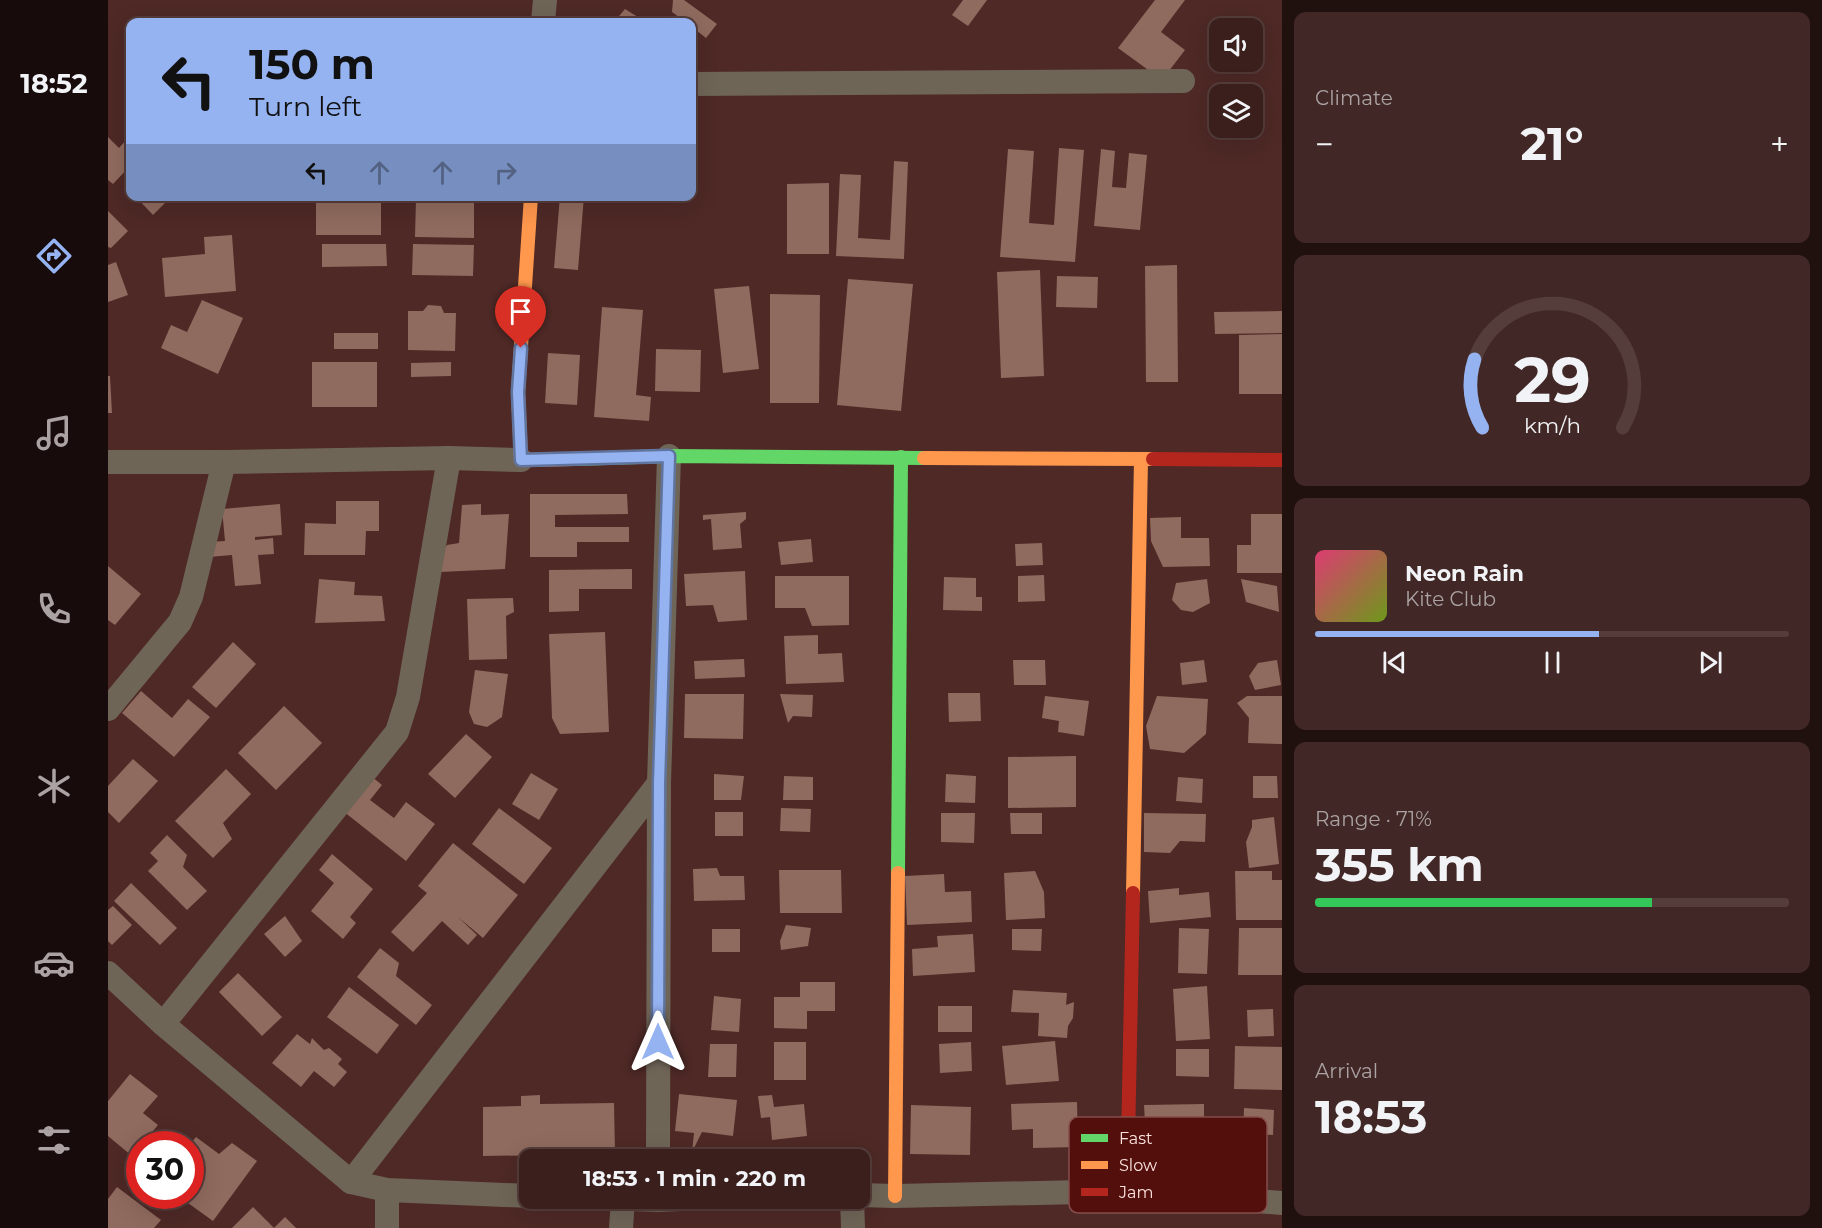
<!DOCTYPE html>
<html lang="en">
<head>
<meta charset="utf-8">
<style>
  :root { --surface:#3a1f1c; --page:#412725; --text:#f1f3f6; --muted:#aba2a3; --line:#543d3b; --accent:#95b2f1 }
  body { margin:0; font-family:Montserrat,sans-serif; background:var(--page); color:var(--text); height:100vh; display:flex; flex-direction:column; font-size:22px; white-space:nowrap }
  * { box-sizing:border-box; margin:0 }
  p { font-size:20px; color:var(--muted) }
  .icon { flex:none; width:33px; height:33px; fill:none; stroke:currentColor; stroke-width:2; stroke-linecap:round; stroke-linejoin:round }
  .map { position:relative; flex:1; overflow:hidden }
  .sheet { display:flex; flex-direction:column; gap:12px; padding:12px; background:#20110f; width:540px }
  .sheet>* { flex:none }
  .top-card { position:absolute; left:18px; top:18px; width:570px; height:183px; border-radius:12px; box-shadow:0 6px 24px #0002,0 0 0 2px var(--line); background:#95b2f1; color:#111; overflow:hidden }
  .tools { position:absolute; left:1101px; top:18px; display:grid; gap:12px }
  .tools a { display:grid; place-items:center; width:54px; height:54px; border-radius:12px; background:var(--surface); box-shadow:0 6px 24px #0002,0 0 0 2px var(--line); font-size:30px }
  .speed { position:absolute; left:18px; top:1131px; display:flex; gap:12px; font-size:30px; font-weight:700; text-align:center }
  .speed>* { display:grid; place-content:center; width:78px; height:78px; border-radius:50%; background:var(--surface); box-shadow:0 6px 24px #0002,0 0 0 2px var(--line); line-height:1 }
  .speed .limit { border:9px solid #d22; background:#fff; color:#111 }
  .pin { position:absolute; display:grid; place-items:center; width:51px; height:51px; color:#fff; margin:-62px -26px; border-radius:50% 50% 50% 0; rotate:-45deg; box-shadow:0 0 6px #0007 }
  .pin .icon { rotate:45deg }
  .me { position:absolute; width:66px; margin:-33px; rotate:0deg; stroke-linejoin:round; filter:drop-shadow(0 0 4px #0008) }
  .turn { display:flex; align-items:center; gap:21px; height:126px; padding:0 24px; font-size:27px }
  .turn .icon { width:78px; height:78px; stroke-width:2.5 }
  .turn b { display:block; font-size:42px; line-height:51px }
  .lanes { display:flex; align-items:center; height:57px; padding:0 24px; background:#0003; justify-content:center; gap:30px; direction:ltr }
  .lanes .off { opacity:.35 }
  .big { font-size:45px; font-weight:700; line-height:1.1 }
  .sheet .tile { flex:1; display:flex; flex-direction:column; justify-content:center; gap:9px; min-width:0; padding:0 21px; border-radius:12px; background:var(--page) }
  .sheet .dial { align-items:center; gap:0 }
  .dial svg { height:156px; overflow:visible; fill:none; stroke:var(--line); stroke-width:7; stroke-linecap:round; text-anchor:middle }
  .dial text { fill:var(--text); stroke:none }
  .song { display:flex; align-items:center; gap:18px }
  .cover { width:72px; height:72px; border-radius:9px; background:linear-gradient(135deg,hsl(340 70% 55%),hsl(80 70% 35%)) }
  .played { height:6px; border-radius:3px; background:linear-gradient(90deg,var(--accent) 60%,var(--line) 60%) }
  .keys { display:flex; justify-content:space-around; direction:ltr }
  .heat { display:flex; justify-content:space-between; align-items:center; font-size:33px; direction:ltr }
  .charge { height:9px; border-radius:4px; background:linear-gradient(90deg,#34c759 71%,var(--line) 0) }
  .trip { position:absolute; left:411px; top:1149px; width:351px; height:60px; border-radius:12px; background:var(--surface); box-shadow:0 6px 24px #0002,0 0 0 2px var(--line); font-weight:700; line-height:60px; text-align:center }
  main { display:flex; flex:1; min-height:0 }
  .menu { display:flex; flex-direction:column; width:108px; justify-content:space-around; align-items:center; background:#170c0b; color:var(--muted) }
  .menu .icon { width:42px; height:42px }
  .menu .active { color:var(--accent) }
  .menu b { font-size:27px; color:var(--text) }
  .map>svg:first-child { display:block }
</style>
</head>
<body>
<main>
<nav class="menu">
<b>18:52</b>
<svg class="icon active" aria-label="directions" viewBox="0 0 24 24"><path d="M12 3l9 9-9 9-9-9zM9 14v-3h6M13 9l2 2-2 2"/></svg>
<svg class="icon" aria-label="music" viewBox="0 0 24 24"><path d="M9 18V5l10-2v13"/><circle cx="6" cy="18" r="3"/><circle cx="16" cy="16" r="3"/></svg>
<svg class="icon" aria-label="phone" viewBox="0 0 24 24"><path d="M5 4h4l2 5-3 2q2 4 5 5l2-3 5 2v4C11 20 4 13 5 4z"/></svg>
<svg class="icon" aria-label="climate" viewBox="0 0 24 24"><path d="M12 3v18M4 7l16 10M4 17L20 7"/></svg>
<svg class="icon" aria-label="car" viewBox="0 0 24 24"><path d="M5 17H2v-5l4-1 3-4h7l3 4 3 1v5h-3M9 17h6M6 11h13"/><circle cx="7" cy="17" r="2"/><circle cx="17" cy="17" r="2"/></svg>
<svg class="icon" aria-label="filters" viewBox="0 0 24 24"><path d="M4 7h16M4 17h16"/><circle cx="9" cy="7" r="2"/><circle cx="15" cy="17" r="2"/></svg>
</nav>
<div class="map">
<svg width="1174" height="1228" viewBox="0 0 1174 1228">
  <rect width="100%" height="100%" fill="#4e2926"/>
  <g fill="#8f6a5e">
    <polygon points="565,0 576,0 609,24 598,38 584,27 584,22 578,22 564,12"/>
    <polygon points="855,0 879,0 860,26 844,15"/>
    <polygon points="1047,0 1077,0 1053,32 1077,50 1054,80 1010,48"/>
    <polygon points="517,9 538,22 506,22"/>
    <polygon points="0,137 11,148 19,139 22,142 22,166 5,184 0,180"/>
    <polygon points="951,148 976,150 967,262 892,257 900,149 926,151 921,223 946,225"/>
    <polygon points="993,149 1007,151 1004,187 1018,188 1021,153 1039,155 1032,230 986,226"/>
    <polygon points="786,161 800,162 796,259 728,256 732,174 753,175 750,238 782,240"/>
    <polygon points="721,183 721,254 679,254 679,184"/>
    <polygon points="27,196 64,196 45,215"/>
    <rect x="208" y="196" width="65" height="39"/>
    <polygon points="452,196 476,196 470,270 446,268"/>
    <polygon points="308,199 366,200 366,238 307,237"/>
    <polygon points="0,211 20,231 3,248 0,247"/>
    <polygon points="124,235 128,291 57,297 54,258 97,254 96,237"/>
    <polygon points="214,244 278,244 279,266 214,267"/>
    <polygon points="305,244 366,245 365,276 304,275"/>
    <polygon points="8,262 20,295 0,302 0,265"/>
    <polygon points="1069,265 1070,382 1038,382 1037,266"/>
    <polygon points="932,270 936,376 893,378 889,272"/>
    <polygon points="949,276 990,277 989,308 948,307"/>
    <polygon points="740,279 805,284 793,411 729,405"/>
    <polygon points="641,286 651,369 615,373 606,289"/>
    <polygon points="662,294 712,295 711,403 662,403"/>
    <polygon points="94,300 135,318 110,374 53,348 63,325 79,332"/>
    <polygon points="320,305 333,306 336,313 348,313 347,351 300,350 300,311 315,311"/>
    <polygon points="494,307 535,310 528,395 543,397 541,421 486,417"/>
    <polygon points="1174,311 1174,333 1107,334 1106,312"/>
    <rect x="226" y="333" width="44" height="16"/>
    <polygon points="1174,334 1174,394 1131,394 1131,335"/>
    <polygon points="548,349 593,350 592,392 547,391"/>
    <polygon points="440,353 472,355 469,405 437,403"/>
    <rect x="204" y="362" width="65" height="45"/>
    <polygon points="343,362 343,376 303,377 303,363"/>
    <polygon points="0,376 2,376 4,413 0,413"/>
    <polygon points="422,494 519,494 520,514 447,515 447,527 521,527 521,542 469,542 469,557 422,557"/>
    <polygon points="228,501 271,501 271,531 258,531 257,555 196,555 197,523 228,524"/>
    <polygon points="172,504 174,535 147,537 147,540 165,538 166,554 150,555 153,584 127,586 124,555 101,557 100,542 117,541 114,509"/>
    <polygon points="373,504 373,515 401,514 397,569 332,572 328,563 339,545 351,543 354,505"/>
    <polygon points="638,512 638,519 632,524 634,548 605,550 603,519 595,520 595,515"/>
    <polygon points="1143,514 1174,514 1174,573 1129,573 1129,545 1143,545"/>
    <polygon points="1073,517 1073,538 1101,538 1102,566 1055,567 1043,541 1042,518"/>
    <polygon points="703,539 705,562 673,565 670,542"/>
    <polygon points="934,543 935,565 908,566 907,544"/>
    <polygon points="0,566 33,594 7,625 0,620"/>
    <polygon points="524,569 524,589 471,589 471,611 441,612 441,570"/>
    <polygon points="637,571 639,620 610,622 605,605 578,606 576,574"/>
    <polygon points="936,575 937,601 910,602 910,576"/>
    <polygon points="667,576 741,576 741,625 704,626 697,608 667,608"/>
    <polygon points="836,577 868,578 868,597 874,597 874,611 835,610"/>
    <polygon points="211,579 247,582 246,595 274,596 277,621 207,623"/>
    <polygon points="1099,579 1102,603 1085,612 1073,610 1064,600 1068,583"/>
    <polygon points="1133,579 1169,586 1171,612 1138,602"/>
    <polygon points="405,598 406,612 398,616 399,659 361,660 359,599"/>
    <polygon points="497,632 501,732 452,734 444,718 441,634"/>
    <polygon points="710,635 710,654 734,653 736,682 678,684 676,636"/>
    <polygon points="125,642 148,664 108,708 84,687"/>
    <polygon points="636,659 637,677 587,679 586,661"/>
    <polygon points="905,660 937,660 938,685 906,685"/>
    <polygon points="1096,660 1099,682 1074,685 1072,663"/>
    <polygon points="1169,660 1173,685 1147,690 1141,676 1150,663"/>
    <polygon points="367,670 400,674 394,717 379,727 366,724 361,712"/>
    <polygon points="33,691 64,718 80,699 102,717 66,757 14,713"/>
    <polygon points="840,693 872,693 873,721 841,722"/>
    <polygon points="577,694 636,694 635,739 576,738"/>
    <polygon points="672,694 705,695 704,717 685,716 680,723"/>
    <polygon points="937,696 981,701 976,736 950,732 951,721 934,718"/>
    <polygon points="1049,696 1100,699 1098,734 1076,753 1042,749 1038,726"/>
    <polygon points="1139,696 1174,696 1174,744 1140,743 1141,718 1129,703"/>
    <polygon points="176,706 214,743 168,790 130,753"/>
    <polygon points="358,734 384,757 347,798 320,774"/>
    <polygon points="968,756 968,807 900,808 900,757"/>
    <polygon points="25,759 50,781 11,823 0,812 0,786"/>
    <polygon points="118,769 143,794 115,823 124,839 105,858 67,821"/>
    <polygon points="423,773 450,789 431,820 404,804"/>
    <polygon points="606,774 636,776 633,800 606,800"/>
    <polygon points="838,774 868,776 867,803 837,802"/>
    <polygon points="263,776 274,785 262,800 286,818 298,802 327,824 298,861 235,811"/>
    <polygon points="676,776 705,777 705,800 675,800"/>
    <polygon points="1145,776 1169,776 1170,798 1145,798"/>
    <polygon points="1070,777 1095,779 1094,803 1068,801"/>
    <polygon points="391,808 444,848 416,884 364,844"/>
    <polygon points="673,808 703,809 702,832 672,831"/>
    <rect x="607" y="812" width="28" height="24"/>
    <polygon points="833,813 867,813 866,843 833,842"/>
    <polygon points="902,813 934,813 934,834 903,834"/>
    <polygon points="1036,813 1098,814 1097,842 1072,841 1062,853 1036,852"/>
    <polygon points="1166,817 1171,864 1141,868 1138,842 1144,827 1144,820"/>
    <polygon points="59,835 79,855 75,867 99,891 79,910 40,871 50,861 42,853"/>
    <polygon points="345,843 410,895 375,938 350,917 369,935 360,945 334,921 305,952 283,932 319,893 310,886"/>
    <polygon points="224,854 265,889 242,917 248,923 235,939 203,911 226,883 211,870"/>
    <polygon points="609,868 612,876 636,876 637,900 586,901 585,869"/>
    <polygon points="671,870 733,870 734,913 672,913"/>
    <polygon points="927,871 936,892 937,918 898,920 896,873"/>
    <polygon points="1127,871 1164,871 1164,880 1174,880 1174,920 1128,920"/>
    <polygon points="836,874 837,892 863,891 864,922 799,925 797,876"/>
    <polygon points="23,883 69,928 52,945 6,901"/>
    <polygon points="1071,888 1071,895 1101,892 1103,917 1042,923 1040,891"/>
    <polygon points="5,906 24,925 4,945 0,941 0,910"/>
    <polygon points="177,916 194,941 177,957 156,934"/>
    <polygon points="678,925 703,928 700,946 673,950 672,941"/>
    <polygon points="1071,928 1101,929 1099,974 1070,973"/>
    <polygon points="1131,928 1174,928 1174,975 1130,975"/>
    <rect x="604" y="929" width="28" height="23"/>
    <polygon points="904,929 934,929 933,951 904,950"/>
    <polygon points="865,934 867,972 805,976 804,949 830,947 829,936"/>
    <polygon points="272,948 291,963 288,976 324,1005 308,1025 249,977"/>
    <polygon points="130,973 174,1017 154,1036 111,992"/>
    <polygon points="692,982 727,982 727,1011 699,1011 699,1029 666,1028 666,997 692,997"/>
    <polygon points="1099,986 1102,1039 1068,1041 1065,989"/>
    <polygon points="241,987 291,1025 269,1054 219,1017"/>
    <polygon points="905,990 959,993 958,1005 966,1002 965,1018 960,1026 959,1038 930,1036 931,1013 903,1012"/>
    <polygon points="606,996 633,999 631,1032 603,1030"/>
    <rect x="830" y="1006" width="34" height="26"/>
    <polygon points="1165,1009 1166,1036 1140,1037 1139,1010"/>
    <polygon points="189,1034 202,1044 204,1038 216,1050 221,1048 234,1059 230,1064 239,1072 226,1087 206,1071 193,1087 164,1063"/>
    <polygon points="947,1041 951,1081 898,1085 894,1046"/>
    <rect x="666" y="1042" width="32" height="38"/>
    <polygon points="863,1042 864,1071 832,1073 831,1044"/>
    <polygon points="602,1044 629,1044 628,1077 600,1077"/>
    <polygon points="1127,1046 1174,1047 1174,1090 1126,1089"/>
    <polygon points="1068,1049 1101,1049 1101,1077 1068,1076"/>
    <polygon points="22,1074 50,1096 35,1113 50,1125 34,1144 32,1144 32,1148 24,1156 0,1136 0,1101"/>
    <polygon points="571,1094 629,1100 625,1136 594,1132 584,1152 586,1133 567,1131"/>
    <polygon points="432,1095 432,1104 506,1103 507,1154 463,1155 463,1160 442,1160 442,1155 375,1156 375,1107 413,1106 413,1096"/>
    <polygon points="664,1095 666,1107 696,1104 699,1136 664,1140 662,1117 653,1118 650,1096"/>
    <polygon points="969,1102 970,1147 925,1148 925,1129 904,1130 903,1104"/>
    <polygon points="1096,1104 1096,1137 1038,1139 1036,1105"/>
    <polygon points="803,1105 863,1107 862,1155 802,1154"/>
    <polygon points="1136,1108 1166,1110 1165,1135 1135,1133"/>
    <polygon points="88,1137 111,1154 124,1143 149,1161 105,1221 73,1198 75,1196 82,1196 82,1185 87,1179 82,1176 82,1144"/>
    <polygon points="9,1187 53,1220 46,1228 0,1228 0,1199"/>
    <polygon points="145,1207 166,1228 124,1228"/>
    <polygon points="177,1217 188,1228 166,1228"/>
  </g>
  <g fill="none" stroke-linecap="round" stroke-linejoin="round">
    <g stroke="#6f6557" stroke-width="24">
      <polyline points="435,22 437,0"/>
      <polyline points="584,84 1075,81"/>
      <polyline points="0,462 116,462 341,458 413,460"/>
      <polyline points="0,709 72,622 83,597 116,462"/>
      <polyline points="0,973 55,1024 243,1182 279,1190 422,1196"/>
      <polyline points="55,1024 289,732 300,697 341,458"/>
      <polyline points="550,1160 551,783 561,456"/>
      <polyline points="243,1182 551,783"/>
      <polyline points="752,1195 787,1196 1019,1191 1174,1203"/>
      <polyline points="494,1198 550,1200 596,1198"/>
      <polyline points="744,1198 745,1228"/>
      <polyline points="279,1228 279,1190"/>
      <polyline points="513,1228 515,1199"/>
    </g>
    <g stroke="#63d668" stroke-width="14">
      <polyline points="467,459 561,456 816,458"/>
      <polyline points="790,873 793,457"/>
    </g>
    <g stroke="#ff974d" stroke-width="14">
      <polyline points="423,196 410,392 413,460 467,459"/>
      <polyline points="816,458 1045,459"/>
      <polyline points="1025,893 1033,459"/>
      <polyline points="787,1196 790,873"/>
    </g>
    <g stroke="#b3261e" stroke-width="14">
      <polyline points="1045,459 1174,460"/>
      <polyline points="1019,1191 1025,893"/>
    </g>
  </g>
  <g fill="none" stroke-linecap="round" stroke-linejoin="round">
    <defs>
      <polyline id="route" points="413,348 410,392 413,460 561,456 551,783 550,1042"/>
    </defs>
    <use href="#route" stroke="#61749d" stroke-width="15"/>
    <use href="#route" stroke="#95b2f1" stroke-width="10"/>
  </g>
  <rect x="961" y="1117" width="198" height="96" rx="9" fill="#520f0c" stroke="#854e4b" stroke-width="1.5"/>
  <rect x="973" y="1134" width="27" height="8" fill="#63d668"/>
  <rect x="973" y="1161" width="27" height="8" fill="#ff974d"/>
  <rect x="973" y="1188" width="27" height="8" fill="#b3261e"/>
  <g font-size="16" fill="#fce2de">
    <text x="1011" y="1144">Fast</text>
    <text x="1011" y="1171">Slow</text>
    <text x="1011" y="1198">Jam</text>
  </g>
</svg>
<div class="tools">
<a><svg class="icon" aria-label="sound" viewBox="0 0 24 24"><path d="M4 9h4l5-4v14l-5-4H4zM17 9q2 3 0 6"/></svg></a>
<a><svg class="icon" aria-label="layers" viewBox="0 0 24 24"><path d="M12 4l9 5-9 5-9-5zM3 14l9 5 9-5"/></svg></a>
</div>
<div class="speed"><div class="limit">30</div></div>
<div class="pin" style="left:413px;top:348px;background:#d93025"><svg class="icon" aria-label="arrive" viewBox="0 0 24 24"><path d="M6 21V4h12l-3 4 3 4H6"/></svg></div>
<svg class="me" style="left:550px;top:1042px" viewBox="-20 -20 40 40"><path d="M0-17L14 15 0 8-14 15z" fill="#95b2f1" stroke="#fff" stroke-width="4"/></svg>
<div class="trip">18:53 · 1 min · 220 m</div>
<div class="top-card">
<div class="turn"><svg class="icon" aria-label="left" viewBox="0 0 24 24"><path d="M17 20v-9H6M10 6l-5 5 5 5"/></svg><div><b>150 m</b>Turn left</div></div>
<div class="lanes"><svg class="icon" aria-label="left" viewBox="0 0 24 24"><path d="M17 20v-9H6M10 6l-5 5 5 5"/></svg><svg class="icon off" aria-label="ahead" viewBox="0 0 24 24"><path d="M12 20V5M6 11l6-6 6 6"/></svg><svg class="icon off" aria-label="ahead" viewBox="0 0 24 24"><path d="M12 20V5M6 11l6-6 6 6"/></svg><svg class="icon off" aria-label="right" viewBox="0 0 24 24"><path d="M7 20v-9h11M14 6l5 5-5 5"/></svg></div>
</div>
</div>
<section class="sheet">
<div class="tile"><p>Climate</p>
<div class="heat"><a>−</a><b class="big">21°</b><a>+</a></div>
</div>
<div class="tile dial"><svg viewBox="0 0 100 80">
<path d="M14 69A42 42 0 1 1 86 69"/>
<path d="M14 69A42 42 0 0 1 10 34" stroke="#95b2f1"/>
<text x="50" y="56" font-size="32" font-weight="700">29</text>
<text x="50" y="72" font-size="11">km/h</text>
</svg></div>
<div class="tile">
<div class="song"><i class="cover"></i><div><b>Neon Rain</b><p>Kite Club</p></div></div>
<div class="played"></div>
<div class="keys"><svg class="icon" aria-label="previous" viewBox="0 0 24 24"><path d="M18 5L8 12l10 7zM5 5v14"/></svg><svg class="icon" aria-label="pause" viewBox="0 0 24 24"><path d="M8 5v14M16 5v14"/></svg><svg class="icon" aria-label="next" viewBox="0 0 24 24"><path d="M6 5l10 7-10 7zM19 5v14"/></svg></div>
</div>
<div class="tile"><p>Range · 71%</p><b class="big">355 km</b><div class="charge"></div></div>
<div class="tile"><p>Arrival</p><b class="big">18:53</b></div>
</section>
</main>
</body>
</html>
